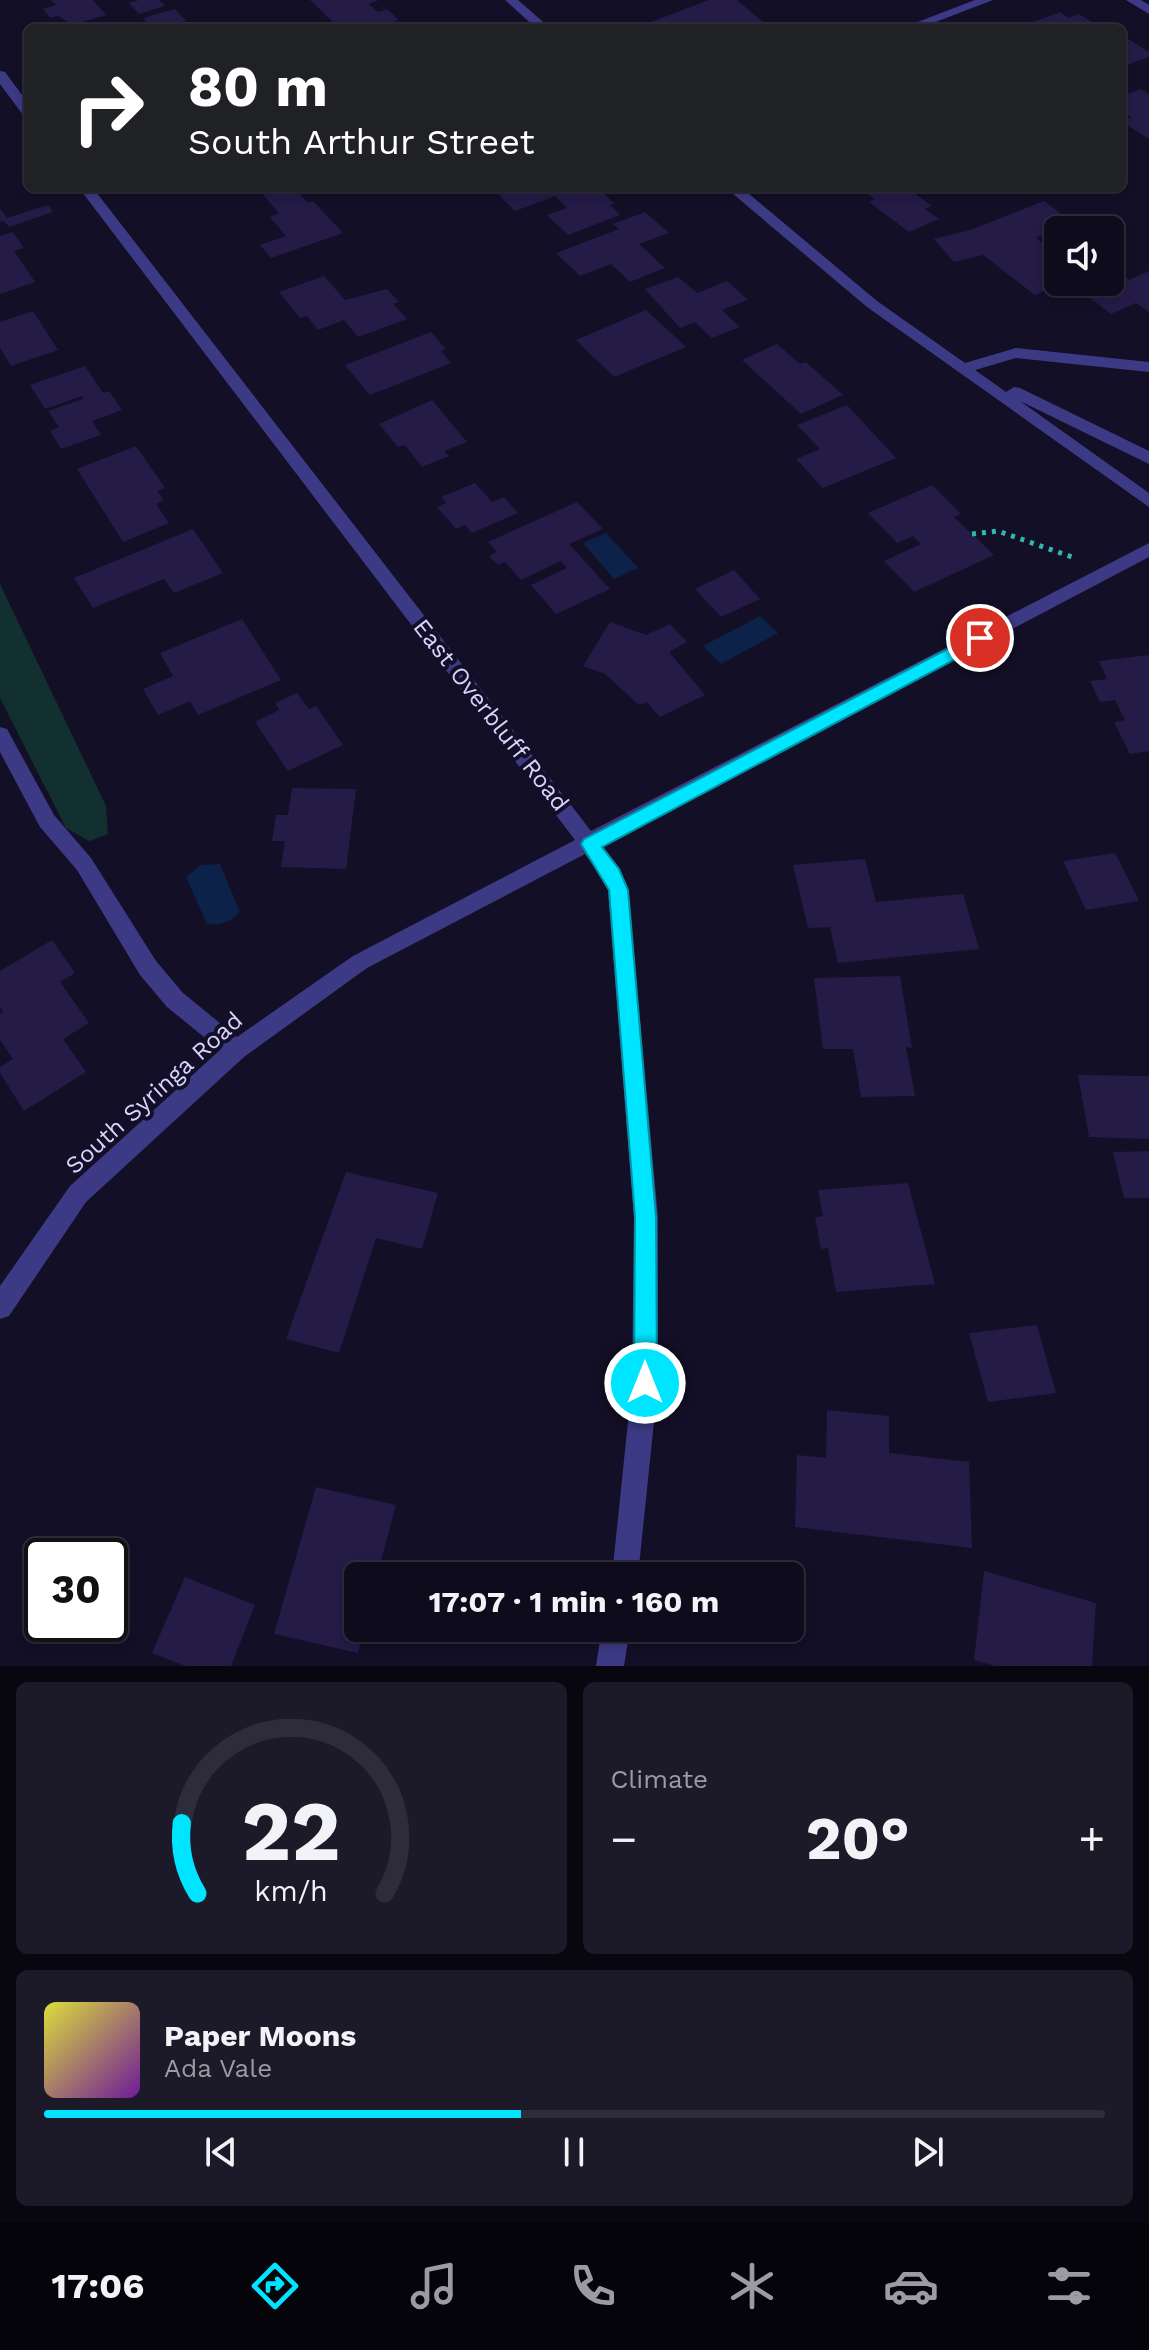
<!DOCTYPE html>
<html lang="en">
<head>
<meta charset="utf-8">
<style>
  :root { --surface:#0e0b1c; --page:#1c1929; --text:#f1f3f6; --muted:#9b9ba3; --line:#2e2b3b; --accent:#00e5ff }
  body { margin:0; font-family:"Work Sans",sans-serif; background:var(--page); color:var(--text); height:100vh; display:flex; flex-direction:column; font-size:30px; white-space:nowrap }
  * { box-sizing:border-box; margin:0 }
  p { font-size:26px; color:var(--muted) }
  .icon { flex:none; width:44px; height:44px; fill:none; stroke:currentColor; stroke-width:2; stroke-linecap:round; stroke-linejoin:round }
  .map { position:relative; height:1666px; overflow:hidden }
  .details { display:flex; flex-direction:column; gap:16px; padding:16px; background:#08060f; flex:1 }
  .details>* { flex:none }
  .banner { position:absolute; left:24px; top:24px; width:1102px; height:168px; border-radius:12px; box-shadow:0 4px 12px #0003,0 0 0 2px var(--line); background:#202124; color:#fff; overflow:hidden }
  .controls { position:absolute; left:1044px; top:216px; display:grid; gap:16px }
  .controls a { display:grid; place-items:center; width:80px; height:80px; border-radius:12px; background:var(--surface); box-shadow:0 4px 12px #0003,0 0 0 2px var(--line); font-size:40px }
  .speed { position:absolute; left:24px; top:1538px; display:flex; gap:16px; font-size:40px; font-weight:700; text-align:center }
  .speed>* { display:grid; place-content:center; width:104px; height:104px; border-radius:50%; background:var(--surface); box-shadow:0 4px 12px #0003,0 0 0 2px var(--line); line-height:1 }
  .speed .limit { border:4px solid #111; border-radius:12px; background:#fff; color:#111 }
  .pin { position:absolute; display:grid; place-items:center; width:68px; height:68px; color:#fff; margin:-34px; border:4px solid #fff; border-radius:50%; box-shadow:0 2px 8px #0007 }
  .me { position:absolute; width:88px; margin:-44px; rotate:0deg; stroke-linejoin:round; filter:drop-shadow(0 0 6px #0008) }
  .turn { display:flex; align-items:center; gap:28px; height:168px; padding:0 32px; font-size:36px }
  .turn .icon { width:104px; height:104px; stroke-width:2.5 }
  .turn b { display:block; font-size:56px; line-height:68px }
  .big { font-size:60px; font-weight:700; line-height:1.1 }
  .details .widget { flex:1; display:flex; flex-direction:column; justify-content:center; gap:12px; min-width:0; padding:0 28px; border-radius:12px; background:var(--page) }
  .details .dial { align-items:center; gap:0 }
  .dial svg { height:208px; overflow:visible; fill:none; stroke:var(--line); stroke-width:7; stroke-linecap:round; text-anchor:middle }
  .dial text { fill:var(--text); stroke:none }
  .song { display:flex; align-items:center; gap:24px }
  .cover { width:96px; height:96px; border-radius:12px; background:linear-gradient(135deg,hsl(60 70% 55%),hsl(280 70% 35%)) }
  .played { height:8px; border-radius:4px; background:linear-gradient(90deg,var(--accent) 45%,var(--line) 45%) }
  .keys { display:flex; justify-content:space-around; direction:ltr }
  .heat { display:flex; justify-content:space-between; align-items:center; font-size:44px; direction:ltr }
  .details .tiles { flex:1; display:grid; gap:16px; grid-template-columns:1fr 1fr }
  .widget:last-child { grid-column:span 2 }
  .trip { position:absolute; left:344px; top:1562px; width:460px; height:80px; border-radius:12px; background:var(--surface); box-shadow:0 4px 12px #0003,0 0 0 2px var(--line); font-weight:700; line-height:80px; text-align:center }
  .menu { display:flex; height:128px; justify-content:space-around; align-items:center; background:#06040b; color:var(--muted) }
  .menu .icon { width:56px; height:56px }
  .menu .active { color:var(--accent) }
  .menu b { font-size:36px; color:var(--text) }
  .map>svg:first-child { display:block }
</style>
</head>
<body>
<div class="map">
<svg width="1149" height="1666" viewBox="0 0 1149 1666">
  <rect width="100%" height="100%" fill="#130f26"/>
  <polygon fill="#12302f" points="0,584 106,806 108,834 89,841 66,828 0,698"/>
  <g fill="#0c2248">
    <polygon points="606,533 638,568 614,579 583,543"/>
    <polygon points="760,616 778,633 721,664 703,646"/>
    <path d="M220,864L240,912C228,923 223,925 207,924L186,877L201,865Z"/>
  </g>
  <g fill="#241b47">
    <polygon points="51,0 93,0 106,15 72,25 58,16 51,18 43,9 56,5"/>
    <polygon points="139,0 159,0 165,6 139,14 129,3"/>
    <polygon points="310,0 379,0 369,4 378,12 387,9 399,20 375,28 328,28 336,25"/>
    <polygon points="709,0 737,0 770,28 715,28 708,24 699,28 635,28"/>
    <polygon points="175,9 186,21 151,28 143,18"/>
    <polygon points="1060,12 1069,18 1079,14 1101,28 1017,28"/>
    <polygon points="1122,35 1149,52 1149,57 1122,67"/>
    <polygon points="1141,89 1149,94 1149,139 1122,122 1131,117 1122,111 1122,96"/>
    <polygon points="284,188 295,188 308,203 313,201 343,233 271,258 260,245 286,236 270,217 279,213 263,195"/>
    <polygon points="520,188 598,188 615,204 610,205 620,215 568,235 547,215 567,208 555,196 515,211 499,195"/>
    <polygon points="861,188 907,188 932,206 925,209 939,219 909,232 869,202 875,199"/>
    <polygon points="1044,201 1078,226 1058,230 1058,234 1049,238 1045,234 1036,238 1058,255 1058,282 1066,282 1035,295 983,255 954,262 934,239 973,229"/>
    <polygon points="48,205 53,212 9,227 4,221 0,222 0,209 7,218"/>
    <polygon points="645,212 669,233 639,244 665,268 630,282 611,264 580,276 556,253 619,229 613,224"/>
    <polygon points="13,232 24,248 14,251 35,282 0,294 0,236"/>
    <polygon points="1117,271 1129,280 1149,271 1149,312 1136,303 1111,314 1077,288 1092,282 1110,282 1110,274"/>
    <polygon points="324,276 345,300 387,289 399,302 393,304 407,319 358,337 344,320 318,330 307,316 300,318 279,292"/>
    <polygon points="678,277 697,293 727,281 748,300 722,310 740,327 712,338 695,322 680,328 645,289"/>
    <polygon points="646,310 686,347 614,377 576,340"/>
    <polygon points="33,311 58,350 11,366 0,348 0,322"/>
    <polygon points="431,332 446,349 441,351 451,363 370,395 345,365"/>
    <polygon points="777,344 800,364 806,362 843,395 801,414 742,360"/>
    <polygon points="85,366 103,393 109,391 122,410 92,421 101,435 61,449 50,431 59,427 48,411 83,399 82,396 45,409 30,385"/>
    <polygon points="432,400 467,442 444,451 449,456 422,467 405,445 398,447 379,424"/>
    <polygon points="847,405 896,458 823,488 796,459 820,449 797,425"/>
    <polygon points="136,446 165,488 157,491 164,500 156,504 169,523 123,542 77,469"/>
    <polygon points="475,483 492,502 504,497 518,513 472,533 465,525 456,529 437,507 446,503 441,497"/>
    <polygon points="932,485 961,514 954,517 994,555 914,592 884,561 921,544 913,536 897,543 868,513"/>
    <polygon points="577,502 603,529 569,544 610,589 556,614 531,585 567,568 561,561 521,580 505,562 498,565 489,556 497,552 488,542"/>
    <polygon points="193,529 223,573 174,593 164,579 93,608 74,578"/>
    <polygon points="734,570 760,599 721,617 695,589"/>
    <polygon points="242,619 281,680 198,715 190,701 158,715 143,689 173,676 160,653"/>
    <polygon points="610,622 646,635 670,624 687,642 669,652 705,695 660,717 647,702 639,705 605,674 583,666"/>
    <polygon points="1149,655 1149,751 1130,754 1114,722 1125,720 1115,700 1100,702 1090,681 1107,679 1099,661"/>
    <polygon points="297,693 309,709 316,706 343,745 288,771 255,722 279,710 275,703"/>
    <polygon points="292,788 356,789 346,869 281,867 285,841 272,841 276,815 288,815"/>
    <polygon points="1115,853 1139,901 1086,910 1063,861"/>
    <polygon points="865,859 876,902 963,894 979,949 838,963 830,927 808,928 793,865"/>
    <polygon points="52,940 75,973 60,982 89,1023 63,1039 86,1072 24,1111 0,1073 0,1067 13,1059 0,1040 0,1014 4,1012 0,1007 0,971"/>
    <polygon points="900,976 912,1048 906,1047 915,1096 861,1097 853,1049 823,1049 814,978"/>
    <polygon points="1078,1075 1149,1076 1149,1139 1089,1137"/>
    <polygon points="1149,1151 1149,1198 1124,1198 1113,1152"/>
    <polygon points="346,1172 438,1193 422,1249 376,1238 339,1353 286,1339"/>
    <polygon points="908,1183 935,1284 836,1292 828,1248 821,1249 815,1217 823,1216 818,1190"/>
    <polygon points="1037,1325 1056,1393 988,1402 969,1333"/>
    <polygon points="827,1410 889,1416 889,1453 969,1462 972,1548 795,1527 797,1455 826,1458"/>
    <polygon points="316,1487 396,1505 377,1576 358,1576 358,1628 364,1628 358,1653 274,1634"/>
    <polygon points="984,1571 1096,1603 1092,1666 995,1666 974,1660"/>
    <polygon points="185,1577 255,1605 231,1666 185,1666 152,1653"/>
  </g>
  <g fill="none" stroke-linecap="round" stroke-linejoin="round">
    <polyline stroke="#2fb8b0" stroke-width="5" stroke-dasharray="4 6" stroke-linecap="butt" points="972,534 998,531 1072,557"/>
    <g fill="#3d3a85" fill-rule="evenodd">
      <polygon points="505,0 518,0 550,28 536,28"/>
      <polygon points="975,0 993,0 920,28 902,28"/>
      <polygon points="1126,0 1141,0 1149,5 1149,14"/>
      <polygon points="0,71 5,72 28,103 28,116 23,115 0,84"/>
      <polygon points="79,188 93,188 591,831 1149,543 1149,557 602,845 620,869 628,890 658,1217 658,1383 638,1576 612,1576 632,1383 634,1217 608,890 604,879 585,854 367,968 244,1057 86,1202 9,1316 0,1319 0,1286 70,1186 220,1050 167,1007 140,975 77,870 40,827 0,752 0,727 7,729 54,815 91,858 156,961 183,993 237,1037 353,956 575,840"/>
      <polygon points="726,188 742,188 877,301 965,363 1016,348 1149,362 1149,372 1016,358 975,370 1006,392 1014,387 1020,388 1149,451 1149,464 1020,401 1149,493 1149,507 867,307"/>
      <polygon points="602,1628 630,1628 624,1666 596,1666"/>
    </g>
  </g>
  <polygon fill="#00e5ff" stroke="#0095a6" stroke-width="2" points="980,632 986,634 986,643 602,847 619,869 628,890 656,1217 657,1383 653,1391 645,1394 637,1391 634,1383 635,1217 609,890 581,844 584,839"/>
  <g text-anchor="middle" stroke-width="8" stroke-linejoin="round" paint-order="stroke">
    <g font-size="24" fill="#d9d4ff" stroke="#130f26">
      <text transform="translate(491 715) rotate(52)" y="8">East Overbluff Road</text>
      <text transform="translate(154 1093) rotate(-42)" y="8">South Syringa Road</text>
    </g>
  </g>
</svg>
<div class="controls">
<a><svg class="icon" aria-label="sound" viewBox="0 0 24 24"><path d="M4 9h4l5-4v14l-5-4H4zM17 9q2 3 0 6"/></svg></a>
</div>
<div class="speed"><div class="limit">30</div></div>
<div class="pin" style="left:980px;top:638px;background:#d93025"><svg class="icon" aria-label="arrive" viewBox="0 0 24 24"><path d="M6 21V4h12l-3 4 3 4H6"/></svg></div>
<svg class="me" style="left:645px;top:1383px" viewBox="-20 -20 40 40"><circle r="17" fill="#00e5ff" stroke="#fff" stroke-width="3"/><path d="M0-11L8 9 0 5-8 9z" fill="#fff"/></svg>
<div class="trip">17:07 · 1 min · 160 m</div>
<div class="banner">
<div class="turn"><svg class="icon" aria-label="right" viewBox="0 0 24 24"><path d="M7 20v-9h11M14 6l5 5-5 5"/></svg><div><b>80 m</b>South Arthur Street</div></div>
</div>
</div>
<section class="details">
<div class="tiles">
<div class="widget dial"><svg viewBox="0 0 100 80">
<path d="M14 69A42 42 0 1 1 86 69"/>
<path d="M14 69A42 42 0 0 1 8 42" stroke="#00e5ff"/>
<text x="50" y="56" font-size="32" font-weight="700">22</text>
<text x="50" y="72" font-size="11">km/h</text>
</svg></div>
<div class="widget"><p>Climate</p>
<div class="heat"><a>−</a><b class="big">20°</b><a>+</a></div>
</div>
<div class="widget">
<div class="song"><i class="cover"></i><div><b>Paper Moons</b><p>Ada Vale</p></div></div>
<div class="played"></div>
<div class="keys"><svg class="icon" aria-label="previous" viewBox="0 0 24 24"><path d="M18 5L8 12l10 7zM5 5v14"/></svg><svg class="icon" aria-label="pause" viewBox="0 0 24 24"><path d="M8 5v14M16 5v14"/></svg><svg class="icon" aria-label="next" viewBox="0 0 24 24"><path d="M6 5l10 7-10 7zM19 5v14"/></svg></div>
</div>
</div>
</section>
<nav class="menu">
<b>17:06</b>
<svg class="icon active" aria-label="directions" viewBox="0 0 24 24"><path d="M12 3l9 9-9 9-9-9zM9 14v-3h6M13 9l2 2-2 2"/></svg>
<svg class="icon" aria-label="music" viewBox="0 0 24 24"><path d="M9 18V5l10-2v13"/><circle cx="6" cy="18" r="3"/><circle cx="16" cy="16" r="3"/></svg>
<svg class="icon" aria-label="phone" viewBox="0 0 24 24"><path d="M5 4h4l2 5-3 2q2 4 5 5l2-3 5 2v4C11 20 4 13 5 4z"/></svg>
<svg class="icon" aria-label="climate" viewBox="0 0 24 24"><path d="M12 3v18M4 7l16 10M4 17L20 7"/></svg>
<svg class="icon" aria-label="car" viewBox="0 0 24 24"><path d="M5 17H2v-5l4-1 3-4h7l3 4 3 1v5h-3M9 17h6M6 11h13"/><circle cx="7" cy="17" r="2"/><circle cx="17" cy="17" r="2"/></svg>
<svg class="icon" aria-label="filters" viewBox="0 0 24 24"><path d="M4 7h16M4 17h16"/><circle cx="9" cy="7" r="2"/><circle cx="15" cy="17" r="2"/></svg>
</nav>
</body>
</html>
